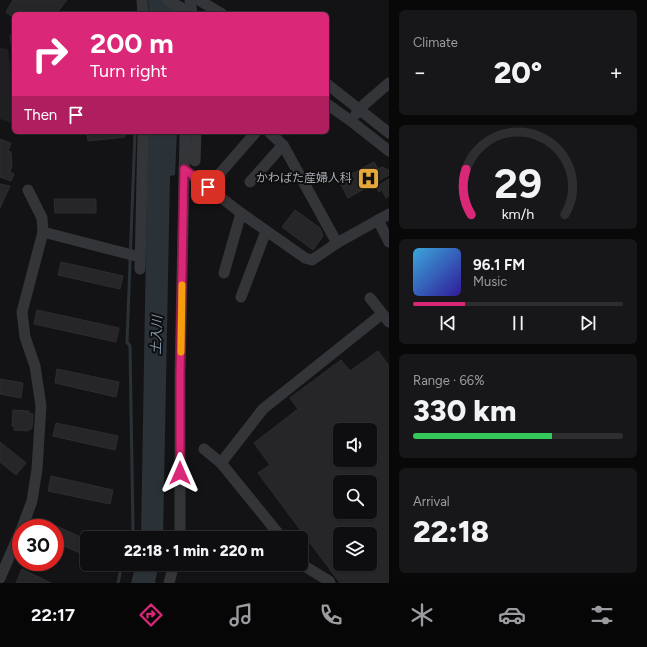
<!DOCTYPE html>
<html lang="en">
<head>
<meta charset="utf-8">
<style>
  :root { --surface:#0e0e10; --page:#171719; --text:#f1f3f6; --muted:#9b9c9f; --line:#2e2e30; --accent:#db2777 }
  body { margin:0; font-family:Figtree,"Noto Sans JP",sans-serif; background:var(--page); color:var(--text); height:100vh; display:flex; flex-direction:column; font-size:15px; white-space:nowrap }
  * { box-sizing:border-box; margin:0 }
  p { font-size:13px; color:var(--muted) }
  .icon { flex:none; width:22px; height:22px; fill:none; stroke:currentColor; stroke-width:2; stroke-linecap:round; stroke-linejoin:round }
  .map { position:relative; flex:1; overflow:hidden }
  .sheet { display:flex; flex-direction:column; gap:10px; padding:10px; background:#080809; width:258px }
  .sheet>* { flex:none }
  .guide { position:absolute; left:12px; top:12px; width:317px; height:122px; border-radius:6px; box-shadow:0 1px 3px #0004,0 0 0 1px var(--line); background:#db2777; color:#fff; overflow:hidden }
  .fabs { position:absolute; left:333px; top:423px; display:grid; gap:8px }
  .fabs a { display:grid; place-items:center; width:44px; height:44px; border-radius:6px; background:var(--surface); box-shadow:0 1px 3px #0004,0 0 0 1px var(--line); font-size:20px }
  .speed { position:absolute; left:12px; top:519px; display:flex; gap:8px; font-size:20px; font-weight:700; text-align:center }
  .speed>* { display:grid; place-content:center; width:52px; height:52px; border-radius:50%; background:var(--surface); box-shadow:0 1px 3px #0004,0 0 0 1px var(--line); line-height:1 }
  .speed .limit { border:6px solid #d22; background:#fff; color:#111 }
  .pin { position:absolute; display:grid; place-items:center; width:34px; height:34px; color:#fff; margin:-17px; border-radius:8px; box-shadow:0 2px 6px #0006 }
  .me { position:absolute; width:44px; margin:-22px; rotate:0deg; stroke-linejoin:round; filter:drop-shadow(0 0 3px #0008) }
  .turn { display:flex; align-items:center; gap:14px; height:84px; padding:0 12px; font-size:18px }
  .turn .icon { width:52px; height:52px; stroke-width:2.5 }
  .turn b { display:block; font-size:28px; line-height:34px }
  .then { display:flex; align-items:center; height:38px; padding:0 12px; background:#0003; gap:8px; font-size:15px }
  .big { font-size:30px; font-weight:800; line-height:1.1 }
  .sheet .card { flex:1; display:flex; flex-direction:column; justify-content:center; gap:6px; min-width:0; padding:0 14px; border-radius:6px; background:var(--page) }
  .sheet .dial { align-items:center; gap:0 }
  .dial svg { height:104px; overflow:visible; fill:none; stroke:var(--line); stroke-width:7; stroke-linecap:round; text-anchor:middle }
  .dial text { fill:var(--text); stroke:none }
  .song { display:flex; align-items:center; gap:12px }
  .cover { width:48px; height:48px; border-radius:6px; background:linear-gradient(135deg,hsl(200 70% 55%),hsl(250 70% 35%)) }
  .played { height:4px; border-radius:2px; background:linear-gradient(90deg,var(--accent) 25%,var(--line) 25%) }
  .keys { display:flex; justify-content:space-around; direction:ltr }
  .heat { display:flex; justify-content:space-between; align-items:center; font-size:22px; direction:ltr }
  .charge { height:6px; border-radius:3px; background:linear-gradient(90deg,#34c759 66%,var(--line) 0) }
  .trip { position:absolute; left:80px; top:531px; width:228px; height:40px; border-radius:6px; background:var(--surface); box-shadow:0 1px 3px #0004,0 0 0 1px var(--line); font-weight:800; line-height:40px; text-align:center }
  .menu { display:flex; height:64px; justify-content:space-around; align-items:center; background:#060606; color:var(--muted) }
  .menu .icon { width:28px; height:28px }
  .menu .on { color:var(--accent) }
  .menu b { font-size:18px; color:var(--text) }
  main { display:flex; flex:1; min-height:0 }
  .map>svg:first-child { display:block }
</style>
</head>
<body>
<main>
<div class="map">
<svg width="389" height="583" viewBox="0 0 389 583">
  <rect width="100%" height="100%" fill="#131315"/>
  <polygon fill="#1f1f21" points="0,48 8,49 11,72 14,72 14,123 11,123 0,119"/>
  <g fill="#2a3237">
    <polygon points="148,0 179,0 180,14 149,14"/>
    <polygon points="148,132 177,132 175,175 170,176 163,538 141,538"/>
    <polygon points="136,564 159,564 155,582 157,583 131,583"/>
  </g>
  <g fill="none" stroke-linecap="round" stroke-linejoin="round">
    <g stroke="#2a3237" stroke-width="3">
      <polyline points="133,530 130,346 127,342 135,132"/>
      <polyline points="118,583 122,564"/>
    </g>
  </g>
  <g fill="#262628" stroke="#2d2d30" fill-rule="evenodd">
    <polygon points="13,0 67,0 56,14 17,14 14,13 11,16 6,12"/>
    <polygon points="10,35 14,35 14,66"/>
    <polygon points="87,132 125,132 125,137 88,141"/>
    <polygon points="0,139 11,143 8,151 11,152 12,165 10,172 14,174 11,181 0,177"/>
    <polygon points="374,162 378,169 382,167 389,170 389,175 348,198 339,181"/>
    <polygon points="389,179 389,196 386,198 382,190 379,192 376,187"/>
    <polygon points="0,184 10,186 0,208"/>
    <polygon points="54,199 96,199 96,213 55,213"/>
    <polygon points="295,210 320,228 323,236 313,250 282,227"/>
    <polygon points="61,262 123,276 120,289 58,275"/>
    <polygon points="37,310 119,328 116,342 34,324"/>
    <path d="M378,351L389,366V583H340L258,473L270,465L254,443L298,409L290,398L341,360L350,371ZM340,430H370V460H340ZM340,482H370V512H340ZM340,534H370V564H340Z"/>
    <polygon points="57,369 119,382 116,397 55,383"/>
    <polygon points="0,379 23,383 21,398 0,394"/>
    <polygon points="13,410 29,411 29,413 33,414 32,428 28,431 14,430 14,426 12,426"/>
    <polygon points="56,423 118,436 115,450 53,436"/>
    <polygon points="0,442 26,463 16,475 0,462"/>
    <polygon points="51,476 113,490 110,504 48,491"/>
    <polygon points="39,518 87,540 87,556 55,542 55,528 35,528"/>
    <polygon points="22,569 51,583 16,583"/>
  </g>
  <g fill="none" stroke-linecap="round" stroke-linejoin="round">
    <g stroke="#343539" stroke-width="11">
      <polyline points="142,0 143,14"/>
      <polyline points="167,0 193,14"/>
      <polyline points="190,0 192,14"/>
      <polyline points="199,0 222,14"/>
      <polyline points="327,84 389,133"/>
      <polyline points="327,104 351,121 389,151"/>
      <polyline points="356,114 359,109 389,83"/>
      <polyline points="269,132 283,145 337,243"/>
      <polyline points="195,161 196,132"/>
      <polyline points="184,169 241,213 305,258 312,260 337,243 389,214"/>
      <polyline points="250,182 283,145"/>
      <polyline points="208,187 256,132"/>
      <polyline points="378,220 389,242"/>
      <polyline points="43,232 140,257"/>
      <polyline points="140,269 143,132"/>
      <polyline points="224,273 241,213"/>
      <polyline points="241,297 266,231"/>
      <polyline points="370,298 389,322"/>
      <polyline points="204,449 221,463 282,538"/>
      <polyline points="221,463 263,409 382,314"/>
      <polyline points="22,528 32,501 37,469 41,406 35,366 25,337 22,312 43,232 42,218 28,190"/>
      <polyline points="178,538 180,530 180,374 185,132"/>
      <polyline points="301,561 306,567 329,581 330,583"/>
      <polyline points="0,578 21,530"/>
      <polyline points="169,583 174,564"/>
    </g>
  </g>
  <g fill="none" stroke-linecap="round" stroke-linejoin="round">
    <defs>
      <polyline id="route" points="180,473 180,374 184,169 208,187"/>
    </defs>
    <use href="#route" stroke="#8e194d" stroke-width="10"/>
    <use href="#route" stroke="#db2777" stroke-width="7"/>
    <polyline stroke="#f59e0b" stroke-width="7" points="181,352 182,285"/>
  </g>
  <defs>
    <symbol id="hospital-square" viewBox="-11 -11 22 22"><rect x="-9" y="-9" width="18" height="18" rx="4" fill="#e4a83b" stroke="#0e0e0f"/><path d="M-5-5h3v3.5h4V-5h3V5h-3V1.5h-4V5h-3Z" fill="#111"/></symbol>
  </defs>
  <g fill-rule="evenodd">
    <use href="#hospital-square" x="356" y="166" width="25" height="25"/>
  </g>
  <g text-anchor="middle" stroke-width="4" stroke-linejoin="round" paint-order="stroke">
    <g font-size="12" fill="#a6aab4" stroke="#0e0e0f" text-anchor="end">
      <text x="352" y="182">かわばた産婦人科</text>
    </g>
    <g font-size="13" font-style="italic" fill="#7f98ad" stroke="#0e0e0f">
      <text transform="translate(156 335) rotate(-88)" y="5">土入川</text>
    </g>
  </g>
</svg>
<div class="fabs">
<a><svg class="icon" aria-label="sound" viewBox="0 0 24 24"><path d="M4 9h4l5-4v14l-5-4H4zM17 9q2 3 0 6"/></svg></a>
<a><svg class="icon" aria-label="search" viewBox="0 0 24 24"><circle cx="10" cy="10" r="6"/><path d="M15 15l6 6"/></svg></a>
<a><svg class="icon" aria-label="layers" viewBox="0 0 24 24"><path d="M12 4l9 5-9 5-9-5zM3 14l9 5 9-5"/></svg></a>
</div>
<div class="speed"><div class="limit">30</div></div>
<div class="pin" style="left:208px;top:187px;background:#d93025"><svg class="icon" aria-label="arrive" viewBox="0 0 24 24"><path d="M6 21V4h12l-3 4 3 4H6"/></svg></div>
<svg class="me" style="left:180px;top:473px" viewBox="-20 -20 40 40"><path d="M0-17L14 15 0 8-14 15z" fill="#db2777" stroke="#fff" stroke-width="4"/></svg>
<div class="trip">22:18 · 1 min · 220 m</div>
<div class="guide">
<div class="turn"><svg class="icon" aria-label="right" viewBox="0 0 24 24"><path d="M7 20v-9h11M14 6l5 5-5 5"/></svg><div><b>200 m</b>Turn right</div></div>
<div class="then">Then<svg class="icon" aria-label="arrive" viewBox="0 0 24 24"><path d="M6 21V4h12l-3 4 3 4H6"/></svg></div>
</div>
</div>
<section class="sheet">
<div class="card"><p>Climate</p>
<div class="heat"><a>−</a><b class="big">20°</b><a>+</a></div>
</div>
<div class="card dial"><svg viewBox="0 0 100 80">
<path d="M14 69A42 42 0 1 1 86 69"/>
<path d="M14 69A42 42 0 0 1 10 34" stroke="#db2777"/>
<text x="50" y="56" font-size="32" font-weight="700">29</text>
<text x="50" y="72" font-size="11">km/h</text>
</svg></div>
<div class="card">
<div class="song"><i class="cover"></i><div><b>96.1 FM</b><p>Music</p></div></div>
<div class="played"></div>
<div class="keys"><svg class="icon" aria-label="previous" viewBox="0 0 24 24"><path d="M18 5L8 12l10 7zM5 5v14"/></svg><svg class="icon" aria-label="pause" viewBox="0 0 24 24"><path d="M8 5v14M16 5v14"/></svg><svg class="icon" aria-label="next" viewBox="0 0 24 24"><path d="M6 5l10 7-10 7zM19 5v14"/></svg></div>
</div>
<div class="card"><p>Range · 66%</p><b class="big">330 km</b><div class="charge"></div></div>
<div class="card"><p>Arrival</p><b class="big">22:18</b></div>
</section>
</main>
<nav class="menu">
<b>22:17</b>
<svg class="icon on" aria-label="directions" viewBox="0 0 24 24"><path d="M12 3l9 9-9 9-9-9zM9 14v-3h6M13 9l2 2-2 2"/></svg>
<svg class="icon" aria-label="music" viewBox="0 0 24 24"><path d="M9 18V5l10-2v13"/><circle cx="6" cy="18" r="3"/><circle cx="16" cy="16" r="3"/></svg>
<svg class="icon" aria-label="phone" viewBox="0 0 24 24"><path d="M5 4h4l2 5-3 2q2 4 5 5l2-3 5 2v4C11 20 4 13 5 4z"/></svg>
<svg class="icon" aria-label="climate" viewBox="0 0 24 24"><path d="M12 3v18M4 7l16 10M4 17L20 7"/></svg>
<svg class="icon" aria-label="car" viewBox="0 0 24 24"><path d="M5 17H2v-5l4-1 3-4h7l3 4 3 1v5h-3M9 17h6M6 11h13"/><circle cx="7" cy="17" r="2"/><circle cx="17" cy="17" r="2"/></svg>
<svg class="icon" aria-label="filters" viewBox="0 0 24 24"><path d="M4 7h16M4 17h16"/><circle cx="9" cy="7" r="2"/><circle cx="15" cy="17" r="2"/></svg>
</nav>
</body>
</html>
